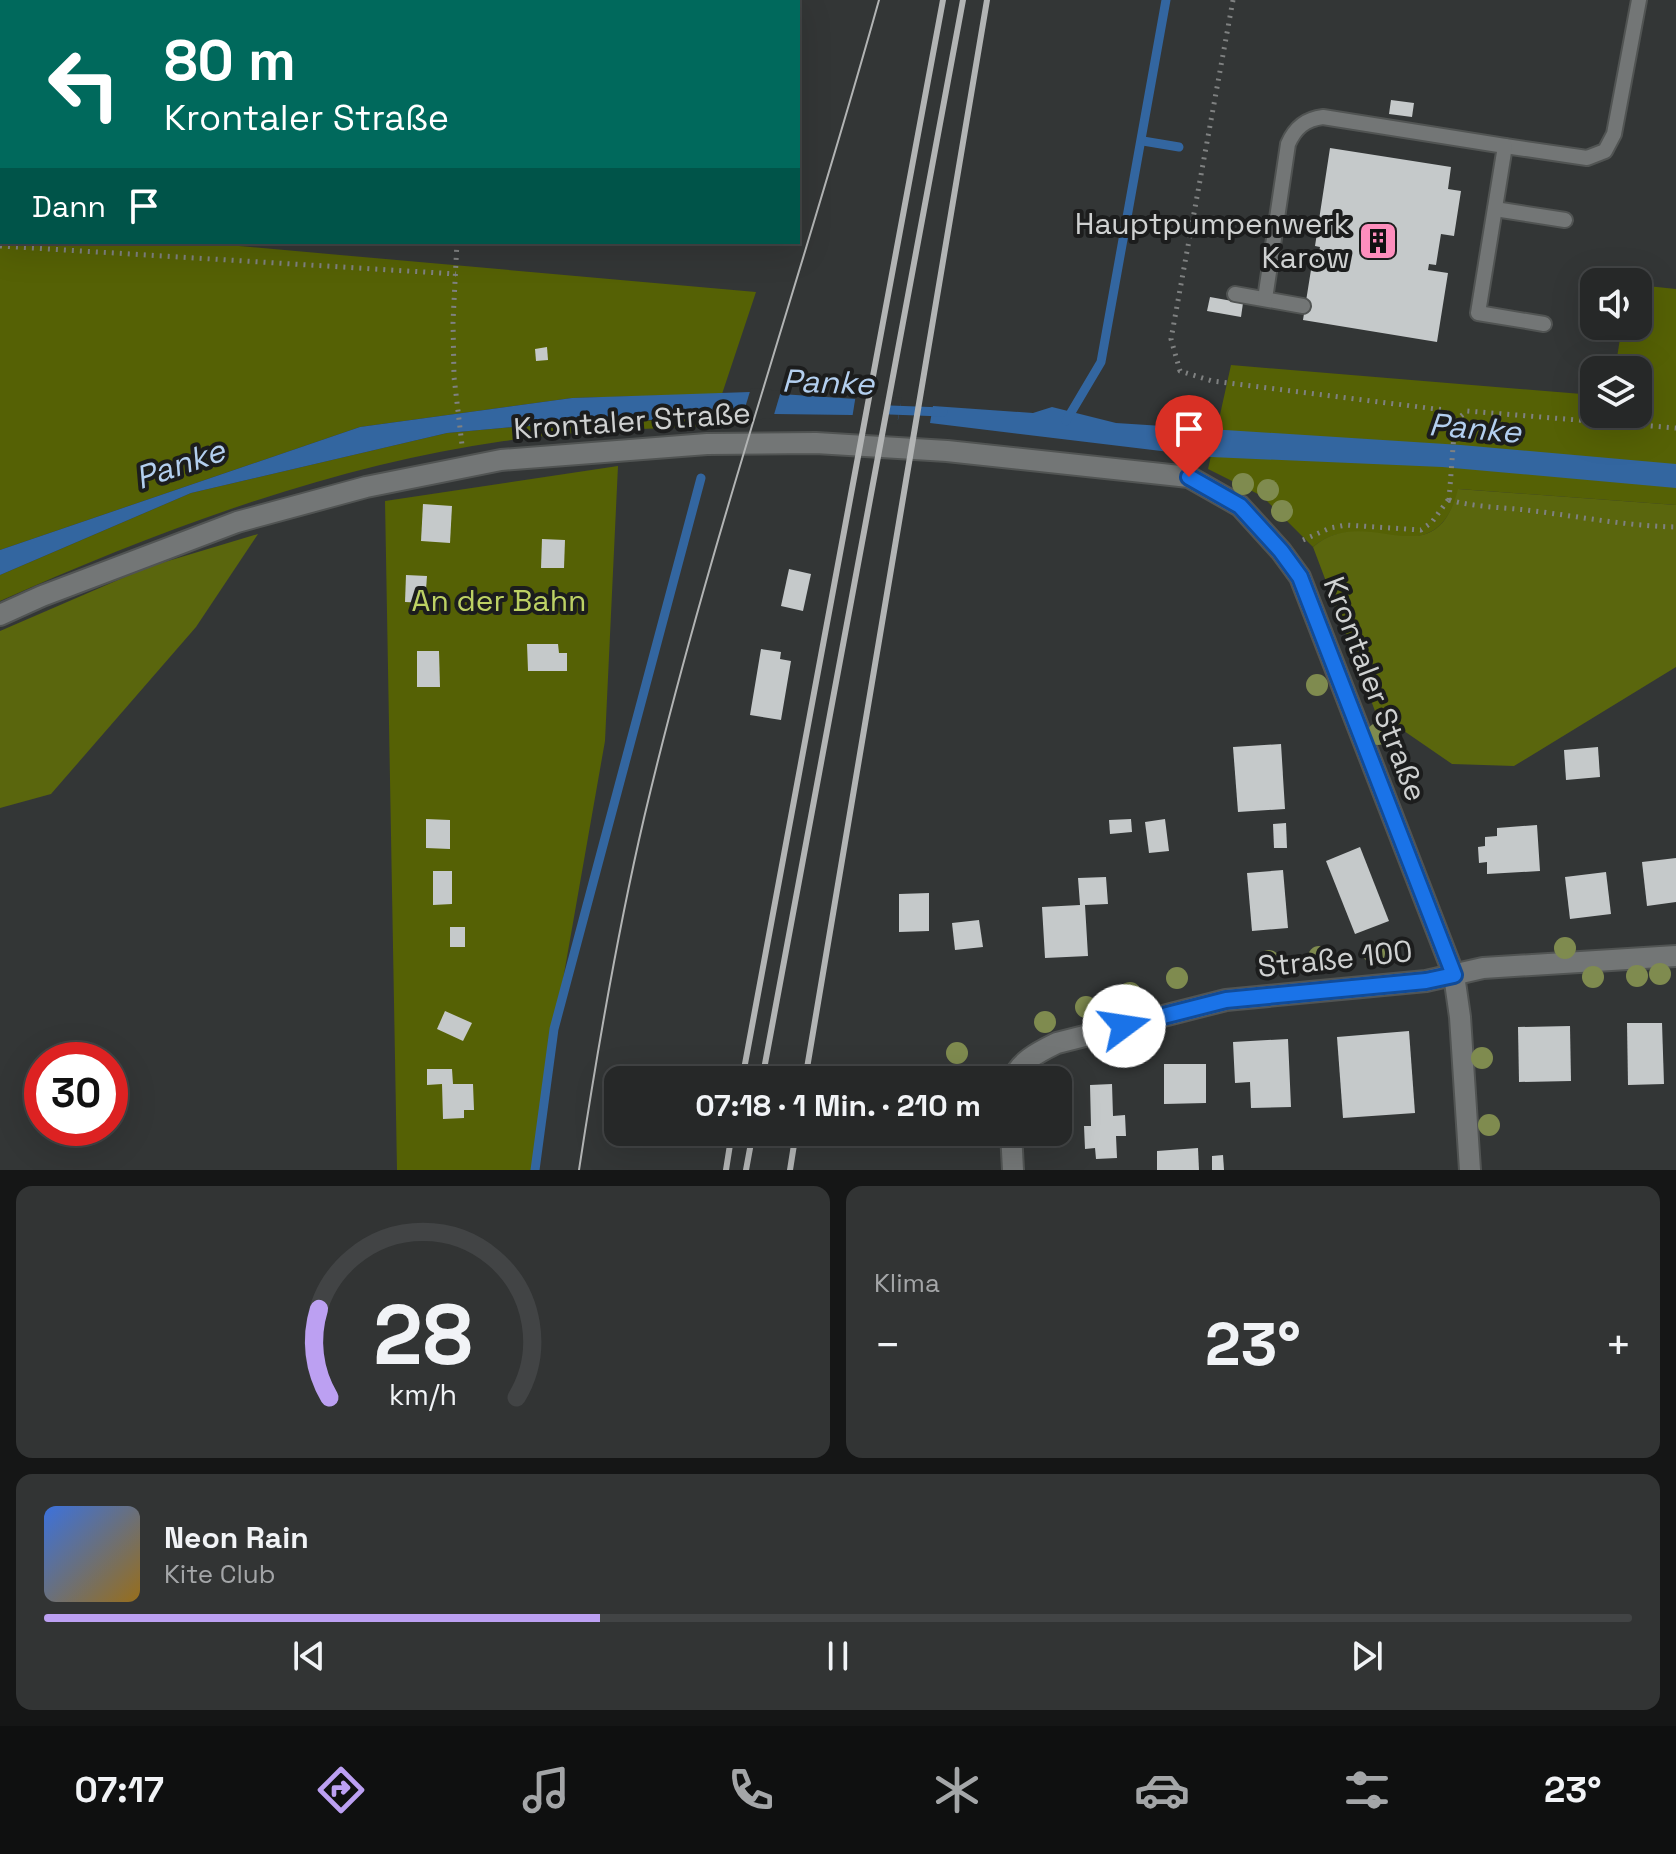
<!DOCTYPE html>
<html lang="de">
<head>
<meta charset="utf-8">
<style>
  :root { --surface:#262828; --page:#323434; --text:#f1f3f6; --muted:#a4a6a8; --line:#424445; --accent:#bca0f2 }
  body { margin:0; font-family:"Space Grotesk",sans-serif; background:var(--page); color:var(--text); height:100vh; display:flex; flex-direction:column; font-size:30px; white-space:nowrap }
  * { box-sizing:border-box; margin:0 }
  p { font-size:26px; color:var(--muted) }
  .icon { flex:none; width:44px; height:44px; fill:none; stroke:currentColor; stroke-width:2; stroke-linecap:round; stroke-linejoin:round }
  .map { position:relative; height:1170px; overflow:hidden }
  .panel { display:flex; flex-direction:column; gap:16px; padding:16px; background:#151616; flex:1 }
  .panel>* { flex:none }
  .guide { position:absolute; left:0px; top:0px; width:800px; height:244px; box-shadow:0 8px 32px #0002,0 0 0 2px var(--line); background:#00695c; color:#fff; overflow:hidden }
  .tools { position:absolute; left:1580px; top:268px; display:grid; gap:16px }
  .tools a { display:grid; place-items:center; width:72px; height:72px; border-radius:16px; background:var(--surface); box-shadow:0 8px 32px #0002,0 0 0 2px var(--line); font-size:40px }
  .speed { position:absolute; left:24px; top:1042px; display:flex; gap:16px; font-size:40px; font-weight:700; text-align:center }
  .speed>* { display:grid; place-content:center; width:104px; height:104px; border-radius:50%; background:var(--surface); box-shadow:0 8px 32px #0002,0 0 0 2px var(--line); line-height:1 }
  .speed .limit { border:12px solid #d22; background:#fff; color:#111 }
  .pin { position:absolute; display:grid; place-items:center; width:68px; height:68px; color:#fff; margin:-82px -34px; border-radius:50% 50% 50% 0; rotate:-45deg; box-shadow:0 0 8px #0007 }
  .pin .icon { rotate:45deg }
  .me { position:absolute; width:88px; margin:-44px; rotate:76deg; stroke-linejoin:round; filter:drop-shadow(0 0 6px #0008) }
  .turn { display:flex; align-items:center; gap:28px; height:168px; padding:0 32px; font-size:36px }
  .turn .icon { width:104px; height:104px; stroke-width:2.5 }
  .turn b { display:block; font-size:56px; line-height:68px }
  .then { display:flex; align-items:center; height:76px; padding:0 32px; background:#0003; gap:16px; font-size:30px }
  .big { font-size:60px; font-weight:600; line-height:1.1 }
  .panel .tile { flex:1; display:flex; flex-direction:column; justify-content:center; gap:12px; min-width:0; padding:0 28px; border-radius:16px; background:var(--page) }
  .panel .dial { align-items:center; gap:0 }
  .dial svg { height:208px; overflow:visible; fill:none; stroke:var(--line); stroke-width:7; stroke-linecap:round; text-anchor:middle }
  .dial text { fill:var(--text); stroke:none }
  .song { display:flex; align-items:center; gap:24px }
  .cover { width:96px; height:96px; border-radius:12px; background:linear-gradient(135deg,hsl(220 70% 55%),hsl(40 70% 35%)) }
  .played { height:8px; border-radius:4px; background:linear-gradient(90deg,var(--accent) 35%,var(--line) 35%) }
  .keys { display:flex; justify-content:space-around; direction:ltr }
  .heat { display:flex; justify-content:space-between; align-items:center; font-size:44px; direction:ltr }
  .panel .tiles { flex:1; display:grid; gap:16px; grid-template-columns:1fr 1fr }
  .tile:last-child { grid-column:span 2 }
  .trip { position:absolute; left:604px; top:1066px; width:468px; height:80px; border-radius:16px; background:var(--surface); box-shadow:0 8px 32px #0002,0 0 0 2px var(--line); font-weight:600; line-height:80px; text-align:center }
  .menu { display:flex; height:128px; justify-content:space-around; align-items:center; background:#0f1010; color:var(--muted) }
  .menu .icon { width:56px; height:56px }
  .menu .on { color:var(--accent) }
  .menu b { font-size:36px; color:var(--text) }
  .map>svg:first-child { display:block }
</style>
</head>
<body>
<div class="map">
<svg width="1676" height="1170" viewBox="0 0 1676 1170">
  <rect width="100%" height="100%" fill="#333636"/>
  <g fill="#556105">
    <polygon points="0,225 2,242 194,242 756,292 722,394 572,398 360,427 0,550"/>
    <path d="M1638,285L1676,289V505L1459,489C1432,582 1367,502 1313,547L1262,496L1208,469L1231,365L1594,395V414H1638V370H1615L1622,326H1638Z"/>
    <path d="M713,418L710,426C642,429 572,431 504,441C330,466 159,530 0,601V575L191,493L447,433L524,426Z"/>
    <polygon points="618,466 605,741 552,1042 533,1170 397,1170 385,501"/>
  </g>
  <g fill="#5a660d">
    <path d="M1458,489L1676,505V667L1514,766L1452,764L1375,711L1313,547C1368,500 1434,582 1458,489Z"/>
    <polygon points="258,534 196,627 51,794 0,808 0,631 148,567"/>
  </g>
  <g fill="#3366a0">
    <polygon points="750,392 901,402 898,420 852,415 775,414 524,426 447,433 191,493 0,575 0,550 360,427 572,398"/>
    <polygon points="933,406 1033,413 1052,407 1116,423 1461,445 1676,464 1676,488 1442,467 1211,457 930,423"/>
  </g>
  <g fill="#333636">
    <polygon points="751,388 781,391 773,418 741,421"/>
    <polygon points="856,394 902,398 897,424 852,419"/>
  </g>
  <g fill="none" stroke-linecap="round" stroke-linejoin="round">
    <g stroke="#3366a0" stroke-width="9">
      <polyline points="1143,141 1179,147"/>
      <polyline points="890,410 943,412"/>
      <polyline points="1066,421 1101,362 1166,0"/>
      <polyline points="535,1170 554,1029 701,478"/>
    </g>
  </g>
  <g fill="#c5c9ca">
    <polygon points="1391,100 1414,103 1412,117 1389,114"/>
    <polygon points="1330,148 1451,167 1448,189 1461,191 1454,236 1441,234 1436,265 1429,264 1428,270 1448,273 1437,342 1303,320 1314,251 1319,252 1320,247 1315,246"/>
    <polygon points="1210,297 1243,303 1241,317 1207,311"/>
    <polygon points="547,347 548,360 536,361 535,349"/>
    <polygon points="423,504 452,506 450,543 421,541"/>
    <polygon points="542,539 565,540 564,568 541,568"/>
    <polygon points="789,569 811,574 803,611 781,606"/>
    <polygon points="406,575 427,576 425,603 405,602"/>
    <polygon points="527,644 558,644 559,653 567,653 567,671 528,671"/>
    <polygon points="761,649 781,652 780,659 791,661 781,720 750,715"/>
    <polygon points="417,651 439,651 440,687 417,687"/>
    <polygon points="1281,744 1285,809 1238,812 1233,747"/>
    <polygon points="1598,747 1600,777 1566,780 1564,750"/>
    <polygon points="426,819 450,820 450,849 426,848"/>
    <polygon points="1131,819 1132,832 1110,834 1109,820"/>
    <polygon points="1165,819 1169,851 1149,853 1145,822"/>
    <polygon points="1286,823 1287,848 1274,848 1273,824"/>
    <polygon points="1537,825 1540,871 1487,874 1487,862 1479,863 1478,847 1485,846 1485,837 1497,836 1497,828"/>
    <polygon points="1360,847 1389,921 1355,934 1326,861"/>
    <polygon points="1676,858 1676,902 1647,906 1642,862"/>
    <polygon points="1283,870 1288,928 1252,931 1247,873"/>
    <polygon points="433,871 452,871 452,904 433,905"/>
    <polygon points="1606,872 1611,914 1570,919 1565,877"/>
    <polygon points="1106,877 1108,904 1085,905 1088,956 1045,958 1042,907 1080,905 1078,878"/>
    <polygon points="929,893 929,931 899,932 899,894"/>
    <polygon points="979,920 983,947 955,950 952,923"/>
    <rect x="450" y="927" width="15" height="20"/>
    <polygon points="445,1011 472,1023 463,1041 437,1029"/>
    <polygon points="1627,1023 1662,1023 1664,1084 1628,1085"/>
    <polygon points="1570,1026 1571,1081 1519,1082 1518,1027"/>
    <polygon points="1409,1031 1415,1113 1343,1118 1337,1037"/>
    <polygon points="1288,1039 1291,1107 1251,1108 1250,1082 1235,1083 1233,1042"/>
    <polygon points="1164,1064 1206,1064 1206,1103 1164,1104"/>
    <polygon points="427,1069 452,1069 453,1084 473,1084 474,1110 464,1110 464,1118 443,1119 442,1084 427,1085"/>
    <polygon points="1112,1084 1113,1116 1125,1115 1126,1136 1116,1136 1117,1158 1096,1159 1095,1148 1085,1149 1084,1126 1091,1126 1090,1085"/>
    <polygon points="1198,1148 1199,1170 1157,1170 1157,1151"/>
    <polygon points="1223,1155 1224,1170 1212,1170 1212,1156"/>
  </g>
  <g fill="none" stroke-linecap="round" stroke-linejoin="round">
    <defs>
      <g id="lane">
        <polyline points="1505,146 1587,158 1605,151 1614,134 1639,0"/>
        <polyline points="1495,209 1565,220"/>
        <polyline points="1235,294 1303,306"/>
        <path d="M1265,299L1288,144C1295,128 1305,119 1323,117L1505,146L1478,313L1544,324"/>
      </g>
      <g id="street">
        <polyline points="0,615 42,596 237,522 366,487 501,460 707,444 816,443 947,451 1189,477 1240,506 1281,551 1300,577 1454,975 1460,1017 1470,1170"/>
        <path d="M1013,1080C1019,1061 1041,1051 1057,1043L1226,1000L1426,981L1483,968L1676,956"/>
        <polyline points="1011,1132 1013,1170"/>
      </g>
    </defs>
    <use href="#lane" stroke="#515453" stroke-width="18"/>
    <use href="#street" stroke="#515453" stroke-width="24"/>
    <g stroke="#7f8181" stroke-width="5" stroke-dasharray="2 6" stroke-linecap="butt">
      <polyline points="447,0 447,2"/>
      <polyline points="1233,0 1171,339 1180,371 1212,381 1444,410 1455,421"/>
      <polyline points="457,242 453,322 454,377 462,445"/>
      <polyline points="0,246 456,274"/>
      <polyline points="1455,421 1467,411 1676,428"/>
      <path d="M1449,500C1478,508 1505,507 1534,511C1582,517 1628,526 1676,527"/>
      <polyline points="1449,500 1455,421"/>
      <polyline points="1303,540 1330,528 1346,525 1421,530 1432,522 1448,500"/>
    </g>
    <use href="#lane" stroke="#737676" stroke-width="14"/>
    <use href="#street" stroke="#737676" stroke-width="20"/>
    <path stroke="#b2b4b4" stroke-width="2" d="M579,1170C597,1052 617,934 644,818C709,542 803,273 879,0"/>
    <g stroke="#b2b4b4" stroke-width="6">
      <polyline points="742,1080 943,0"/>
      <polyline points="762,1080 963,0"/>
      <polyline points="805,1080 987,0"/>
      <polyline points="726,1170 732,1132"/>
      <polyline points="746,1170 753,1132"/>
      <polyline points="790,1170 796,1132"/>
    </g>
  </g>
  <g fill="#7f8b4f">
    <circle cx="1243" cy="484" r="11"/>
    <circle cx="1268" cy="490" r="11"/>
    <circle cx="1282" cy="511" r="11"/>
    <circle cx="1317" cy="685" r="11"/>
    <circle cx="1378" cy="734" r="11"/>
    <circle cx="1565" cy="948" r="11"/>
    <circle cx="1374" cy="953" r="11"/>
    <circle cx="1319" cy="957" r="11"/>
    <circle cx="1269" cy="961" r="11"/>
    <circle cx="1660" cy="974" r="11"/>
    <circle cx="1637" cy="976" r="11"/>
    <circle cx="1593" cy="977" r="11"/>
    <circle cx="1177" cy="978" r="11"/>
    <circle cx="1130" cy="993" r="11"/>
    <circle cx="1086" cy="1007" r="11"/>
    <circle cx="1045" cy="1022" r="11"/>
    <circle cx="957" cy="1053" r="11"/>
    <circle cx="1482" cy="1058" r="11"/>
    <circle cx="1489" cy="1125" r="11"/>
  </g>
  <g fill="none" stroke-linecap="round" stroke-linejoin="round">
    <defs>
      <polyline id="route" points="1124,1026 1226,1000 1426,981 1454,975 1300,577 1281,551 1240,506 1189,477"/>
    </defs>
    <use href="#route" stroke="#114b97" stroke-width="20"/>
    <use href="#route" stroke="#1a73e8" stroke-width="14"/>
  </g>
  <defs>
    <symbol id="building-square" viewBox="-11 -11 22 22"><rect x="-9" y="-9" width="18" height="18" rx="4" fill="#fe8ebd" stroke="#1c1d1d"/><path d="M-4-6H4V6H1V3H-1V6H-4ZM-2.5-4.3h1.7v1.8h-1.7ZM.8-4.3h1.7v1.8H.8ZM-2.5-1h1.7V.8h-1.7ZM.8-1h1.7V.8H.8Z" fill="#111"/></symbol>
  </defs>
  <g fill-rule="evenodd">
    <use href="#building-square" x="1356" y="219" width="44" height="44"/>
  </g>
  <g text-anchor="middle" stroke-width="8" stroke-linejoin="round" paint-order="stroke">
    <g font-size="30" fill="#cfd1d1" stroke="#1c1d1d" text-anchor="end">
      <text x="1350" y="234">Hauptpumpenwerk<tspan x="1350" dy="34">Karow</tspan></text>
    </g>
    <g font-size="30" fill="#cfd1d1" stroke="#1c1d1d">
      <text transform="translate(632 421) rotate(-4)" y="10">Krontaler Straße</text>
      <text transform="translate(1375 689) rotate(69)" y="10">Krontaler Straße</text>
      <text transform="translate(1335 959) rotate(-6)" y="10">Straße 100</text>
    </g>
    <g font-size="30" fill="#bdd164" stroke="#1c1d1d">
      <text x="499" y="611">An der Bahn</text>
    </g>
    <g font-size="32" font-style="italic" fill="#b3cfef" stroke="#1c1d1d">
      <text transform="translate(828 382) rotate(2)" y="11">Panke</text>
      <text transform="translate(1475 428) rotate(5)" y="11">Panke</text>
      <text transform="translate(180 464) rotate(-19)" y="11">Panke</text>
    </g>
  </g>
</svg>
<div class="tools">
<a><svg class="icon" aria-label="sound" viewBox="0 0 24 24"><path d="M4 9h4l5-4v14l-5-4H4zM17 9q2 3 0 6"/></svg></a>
<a><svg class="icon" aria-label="layers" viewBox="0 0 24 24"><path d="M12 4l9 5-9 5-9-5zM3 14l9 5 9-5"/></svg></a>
</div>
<div class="speed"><div class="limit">30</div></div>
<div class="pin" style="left:1189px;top:477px;background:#d93025"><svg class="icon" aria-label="arrive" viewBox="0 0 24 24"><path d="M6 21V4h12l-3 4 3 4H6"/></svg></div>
<svg class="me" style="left:1124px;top:1026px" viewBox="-20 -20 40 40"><circle r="19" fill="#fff"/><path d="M0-13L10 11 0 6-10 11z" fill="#1a73e8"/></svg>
<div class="trip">07:18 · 1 Min. · 210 m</div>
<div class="guide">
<div class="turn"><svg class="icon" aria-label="left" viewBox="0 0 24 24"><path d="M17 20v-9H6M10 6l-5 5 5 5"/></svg><div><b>80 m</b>Krontaler Straße</div></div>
<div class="then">Dann<svg class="icon" aria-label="arrive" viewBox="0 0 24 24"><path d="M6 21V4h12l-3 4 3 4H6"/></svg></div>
</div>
</div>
<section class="panel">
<div class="tiles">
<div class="tile dial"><svg viewBox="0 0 100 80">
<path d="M14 69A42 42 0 1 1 86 69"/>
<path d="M14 69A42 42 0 0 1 10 35" stroke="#bca0f2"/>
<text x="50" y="56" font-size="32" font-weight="700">28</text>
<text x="50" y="72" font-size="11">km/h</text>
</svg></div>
<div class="tile"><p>Klima</p>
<div class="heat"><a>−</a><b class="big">23°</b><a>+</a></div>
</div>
<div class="tile">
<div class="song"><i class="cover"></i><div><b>Neon Rain</b><p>Kite Club</p></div></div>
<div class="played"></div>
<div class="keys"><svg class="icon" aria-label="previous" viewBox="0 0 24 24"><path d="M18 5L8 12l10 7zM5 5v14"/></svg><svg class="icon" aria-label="pause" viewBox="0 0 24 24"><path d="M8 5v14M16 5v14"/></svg><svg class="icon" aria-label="next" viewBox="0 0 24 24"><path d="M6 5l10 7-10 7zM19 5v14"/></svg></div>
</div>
</div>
</section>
<nav class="menu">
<b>07:17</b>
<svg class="icon on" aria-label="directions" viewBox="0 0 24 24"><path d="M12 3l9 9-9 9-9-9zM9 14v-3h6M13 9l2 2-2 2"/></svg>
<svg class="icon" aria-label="music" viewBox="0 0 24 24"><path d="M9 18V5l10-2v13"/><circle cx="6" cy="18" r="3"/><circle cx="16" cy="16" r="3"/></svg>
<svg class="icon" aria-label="phone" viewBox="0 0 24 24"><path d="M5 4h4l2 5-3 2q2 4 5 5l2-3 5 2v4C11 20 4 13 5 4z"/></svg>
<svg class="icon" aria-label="climate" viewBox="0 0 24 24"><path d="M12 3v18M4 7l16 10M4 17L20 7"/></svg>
<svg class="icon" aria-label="car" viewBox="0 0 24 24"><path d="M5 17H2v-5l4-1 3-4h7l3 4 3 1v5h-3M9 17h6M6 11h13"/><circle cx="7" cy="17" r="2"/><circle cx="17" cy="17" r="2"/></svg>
<svg class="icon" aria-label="filters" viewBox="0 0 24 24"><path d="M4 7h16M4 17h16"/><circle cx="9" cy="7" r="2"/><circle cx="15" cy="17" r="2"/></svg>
<b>23°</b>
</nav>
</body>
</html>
